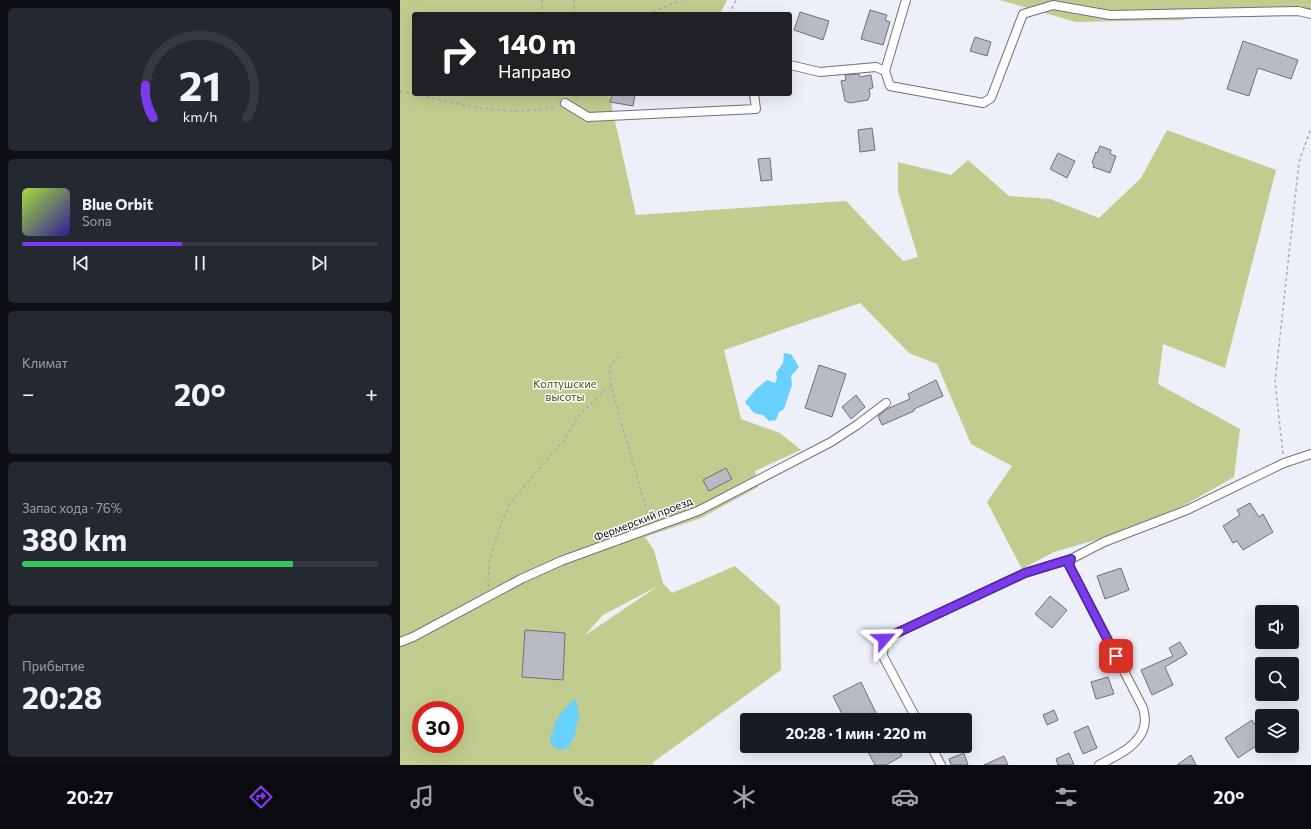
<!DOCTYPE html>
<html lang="ru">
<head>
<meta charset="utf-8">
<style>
  :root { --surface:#171b24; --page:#242831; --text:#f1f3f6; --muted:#9ea1a6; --line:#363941; --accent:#7c3aed }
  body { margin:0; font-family:Commissioner,sans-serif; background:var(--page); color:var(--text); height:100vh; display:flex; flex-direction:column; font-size:15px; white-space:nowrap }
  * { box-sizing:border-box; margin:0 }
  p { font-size:13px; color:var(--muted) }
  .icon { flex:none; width:22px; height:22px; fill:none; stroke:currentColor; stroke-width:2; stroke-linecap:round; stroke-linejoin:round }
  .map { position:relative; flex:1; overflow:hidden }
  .details { display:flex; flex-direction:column; gap:8px; padding:8px; background:#0d0f14; width:400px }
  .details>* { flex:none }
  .guide { position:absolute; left:12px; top:12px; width:380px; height:84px; border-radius:4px; box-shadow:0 4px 16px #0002; background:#202124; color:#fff; overflow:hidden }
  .tools { position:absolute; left:855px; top:605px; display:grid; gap:8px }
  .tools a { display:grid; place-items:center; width:44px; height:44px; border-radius:4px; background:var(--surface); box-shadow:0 4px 16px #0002; font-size:20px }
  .speed { position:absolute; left:12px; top:701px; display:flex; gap:8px; font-size:20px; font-weight:700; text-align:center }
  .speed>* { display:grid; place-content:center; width:52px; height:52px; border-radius:50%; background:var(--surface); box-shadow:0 4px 16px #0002; line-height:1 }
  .speed .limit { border:6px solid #d22; background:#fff; color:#111 }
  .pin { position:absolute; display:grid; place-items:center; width:34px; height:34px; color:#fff; margin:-17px; border-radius:8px; box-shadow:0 2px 6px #0006 }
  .me { position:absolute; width:44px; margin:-22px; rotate:65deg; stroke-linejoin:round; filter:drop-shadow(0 0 3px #0008) }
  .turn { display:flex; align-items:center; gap:14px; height:84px; padding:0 20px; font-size:18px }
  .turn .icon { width:52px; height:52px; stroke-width:2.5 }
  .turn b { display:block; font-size:28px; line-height:34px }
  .big { font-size:30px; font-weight:700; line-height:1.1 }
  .details .tile { flex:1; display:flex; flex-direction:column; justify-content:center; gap:6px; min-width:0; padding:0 14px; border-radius:6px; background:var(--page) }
  .details .dial { align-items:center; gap:0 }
  .dial svg { height:104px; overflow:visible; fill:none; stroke:var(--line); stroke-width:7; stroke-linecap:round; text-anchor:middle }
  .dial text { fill:var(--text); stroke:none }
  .song { display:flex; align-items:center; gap:12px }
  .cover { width:48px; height:48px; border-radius:6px; background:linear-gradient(135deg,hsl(80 70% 55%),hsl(250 70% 35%)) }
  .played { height:4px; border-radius:2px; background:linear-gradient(90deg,var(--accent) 45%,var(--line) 45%) }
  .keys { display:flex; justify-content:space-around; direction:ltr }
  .heat { display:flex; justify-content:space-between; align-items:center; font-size:22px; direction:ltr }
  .charge { height:6px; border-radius:3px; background:linear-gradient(90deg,#34c759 76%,var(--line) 0) }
  .trip { position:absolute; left:340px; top:713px; width:232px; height:40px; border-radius:4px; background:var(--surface); box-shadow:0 4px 16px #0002; font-weight:700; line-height:40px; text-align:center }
  .menu { display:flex; height:64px; justify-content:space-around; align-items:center; background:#090b0e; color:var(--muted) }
  .menu .icon { width:28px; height:28px }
  .menu .active { color:var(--accent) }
  .menu b { font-size:18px; color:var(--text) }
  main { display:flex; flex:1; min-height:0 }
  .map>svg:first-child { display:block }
</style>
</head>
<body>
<main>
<section class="details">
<div class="tile dial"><svg viewBox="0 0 100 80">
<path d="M14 69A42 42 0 1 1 86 69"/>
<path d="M14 69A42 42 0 0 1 8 44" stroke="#7c3aed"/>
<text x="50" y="56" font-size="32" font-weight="700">21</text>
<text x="50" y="72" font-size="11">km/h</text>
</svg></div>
<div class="tile">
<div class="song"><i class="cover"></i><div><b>Blue Orbit</b><p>Sona</p></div></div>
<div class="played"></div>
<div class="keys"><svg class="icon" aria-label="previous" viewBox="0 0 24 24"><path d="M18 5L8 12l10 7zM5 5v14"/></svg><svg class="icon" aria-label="pause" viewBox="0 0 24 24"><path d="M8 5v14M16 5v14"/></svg><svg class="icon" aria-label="next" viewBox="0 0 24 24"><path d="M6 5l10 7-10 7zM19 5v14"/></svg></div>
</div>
<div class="tile"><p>Климат</p>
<div class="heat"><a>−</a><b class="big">20°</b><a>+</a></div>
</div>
<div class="tile"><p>Запас хода · 76%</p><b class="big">380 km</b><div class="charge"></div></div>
<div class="tile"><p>Прибытие</p><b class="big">20:28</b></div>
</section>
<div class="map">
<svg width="911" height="765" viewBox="0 0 911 765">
  <rect width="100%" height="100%" fill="#edeff9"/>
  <g fill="#c1cd8f" fill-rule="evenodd">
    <path d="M0,0H327L320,14H14V94H209L236,215L446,201L503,261L518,257L498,192V162L551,175L568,160L609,196L650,199L699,218L741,178L767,130L876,170L825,368L763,344L758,384L840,429L834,477L751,524L654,552L622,569L587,502L612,466L571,444L537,364L509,353L460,303L324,350L341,419L380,433L401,450L355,471L358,487L301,518L245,537L254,550L263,583L272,593L335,566L380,606L381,670L252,763L254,765H0ZM258,586L184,636L203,615ZM21,710H55V744H21Z"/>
    <polygon points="600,0 911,0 911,11 893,6 842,8 782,20 676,22"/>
  </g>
  <g fill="#67d0fd">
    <polygon points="384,353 391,354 399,367 391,376 392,385 384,409 379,412 376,420 369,421 363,415 354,413 345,402 356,389 367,380 375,383 377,378 376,373 383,363"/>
    <path d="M176,700L180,718L177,719L178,722L176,724C177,733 173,740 168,748C155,752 148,746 151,733L155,732L152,729L154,727C155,717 166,709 171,701Z"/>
  </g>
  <g fill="#b9bbc4" stroke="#6e6f78">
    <polygon points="470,10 487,15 485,20 490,22 483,45 461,39"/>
    <polygon points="400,12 429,21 423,40 394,30"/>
    <polygon points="575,37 591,42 587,56 570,51"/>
    <polygon points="843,41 898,60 891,79 858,68 849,96 827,89"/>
    <polygon points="459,74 460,77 471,75 473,88 469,89 470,95 468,100 450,103 445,101 441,81 446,80 445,75"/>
    <polygon points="212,94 235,94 233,106 210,102"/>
    <polygon points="472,128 475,150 460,152 458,130"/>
    <polygon points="700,146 711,150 710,154 716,156 710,173 693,167 694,165 692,163 696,152 697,153"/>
    <polygon points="658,153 675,161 667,178 650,169"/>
    <polygon points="370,158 372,180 361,181 358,159"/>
    <polygon points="419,365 446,374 432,417 405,408"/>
    <polygon points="536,380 543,396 514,409 514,411 482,425 478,416 487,409 510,399 508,394"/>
    <polygon points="456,395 465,407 451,419 442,407"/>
    <polygon points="326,468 332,479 309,491 303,480"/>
    <polygon points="850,503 859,517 863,514 873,532 843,550 837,541 833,543 823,526 840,515 837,510"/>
    <polygon points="721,568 729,590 705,599 697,576"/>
    <polygon points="650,596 667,610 652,628 635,614"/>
    <polygon points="125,630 165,633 163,680 122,677"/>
    <polygon points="780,642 787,654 765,667 773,685 752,695 741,670 773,656 769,648"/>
    <polygon points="708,677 714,694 696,699 691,682"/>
    <polygon points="461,682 476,713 462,720 445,720 433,696"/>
    <polygon points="654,710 658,720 647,725 643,715"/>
    <polygon points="852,720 862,736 862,742 838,758 825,738"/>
    <polygon points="688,726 697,748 683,754 674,732"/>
    <polygon points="465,746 497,746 502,756 486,765 475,765"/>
    <polygon points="564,753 568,765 551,765 549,759"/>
    <polygon points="669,753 674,765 658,765 656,759"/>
    <polygon points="791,755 796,765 777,765"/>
    <polygon points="604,756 608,765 584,765"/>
  </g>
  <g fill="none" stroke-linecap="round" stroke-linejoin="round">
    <defs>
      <g id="minor">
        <polyline points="390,65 420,72 476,67 485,71 490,86 583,103 591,98 623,14 653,5 710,15 898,11 911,14"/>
        <polyline points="485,71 506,0"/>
        <polyline points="165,103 188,117 356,109 354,94"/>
        <polyline points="0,642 13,637 121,579 161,561 298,511 431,442 457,425 486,403"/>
        <polyline points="517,720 483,656 484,639 625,573 671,559"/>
        <polyline points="531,746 541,765"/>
        <path d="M699,765C715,756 736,748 743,730C746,723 745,715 743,708L669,565L671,559L704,542L787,510L884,463L911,454"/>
      </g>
    </defs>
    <use href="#minor" stroke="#70717a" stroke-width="10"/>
    <g stroke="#a8aab2" stroke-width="1.5" stroke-dasharray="3 3" stroke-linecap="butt">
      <polyline points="142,0 143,14"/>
      <polyline points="174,14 174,0"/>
      <polyline points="247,14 281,0"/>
      <polyline points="329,14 336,0"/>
      <polyline points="0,91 14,94"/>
      <path d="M15,94C61,104 110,119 157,106"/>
      <polyline points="153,94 159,99"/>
      <polyline points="175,98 183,94"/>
      <path d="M219,356C207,368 209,369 211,386L249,519"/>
      <polyline points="883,454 875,382 899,162 911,128"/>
      <polyline points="89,587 88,578 90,559 102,521 110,503 163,441 180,414 203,392 211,386"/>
    </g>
    <use href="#minor" stroke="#fff" stroke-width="8"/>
  </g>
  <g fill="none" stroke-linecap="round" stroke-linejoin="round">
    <defs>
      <polyline id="route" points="484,639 625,573 671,559 669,565 716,656"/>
    </defs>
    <use href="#route" stroke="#51269a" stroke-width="10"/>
    <use href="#route" stroke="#7c3aed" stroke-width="7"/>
  </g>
  <g text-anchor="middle" stroke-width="3" stroke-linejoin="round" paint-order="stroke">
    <g font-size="11" fill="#464f0c" stroke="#fcfdff">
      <text x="165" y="388">Колтушские<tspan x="165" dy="13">высоты</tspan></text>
    </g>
    <g font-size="11" fill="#0e0e11" stroke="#fcfdff">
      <text transform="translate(243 519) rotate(-21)" y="4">Фермерский проезд</text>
    </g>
  </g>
</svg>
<div class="tools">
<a><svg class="icon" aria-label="sound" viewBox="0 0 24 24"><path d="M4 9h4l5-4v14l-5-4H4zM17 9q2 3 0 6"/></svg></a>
<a><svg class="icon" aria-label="search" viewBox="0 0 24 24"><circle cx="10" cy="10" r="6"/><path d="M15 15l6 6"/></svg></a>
<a><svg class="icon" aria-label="layers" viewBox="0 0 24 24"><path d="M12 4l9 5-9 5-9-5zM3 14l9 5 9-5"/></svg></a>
</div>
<div class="speed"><div class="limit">30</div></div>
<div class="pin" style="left:716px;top:656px;background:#d93025"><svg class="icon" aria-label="arrive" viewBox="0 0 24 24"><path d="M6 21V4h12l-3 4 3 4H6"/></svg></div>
<svg class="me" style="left:484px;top:639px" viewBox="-20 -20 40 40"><path d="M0-17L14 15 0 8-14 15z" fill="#7c3aed" stroke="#fff" stroke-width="4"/></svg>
<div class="trip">20:28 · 1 мин · 220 m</div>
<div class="guide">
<div class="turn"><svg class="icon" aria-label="right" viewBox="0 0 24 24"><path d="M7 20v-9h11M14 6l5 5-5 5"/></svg><div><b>140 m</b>Направо</div></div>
</div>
</div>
</main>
<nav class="menu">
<b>20:27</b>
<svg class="icon active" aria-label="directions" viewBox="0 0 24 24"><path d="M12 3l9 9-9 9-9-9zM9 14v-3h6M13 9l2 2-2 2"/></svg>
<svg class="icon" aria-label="music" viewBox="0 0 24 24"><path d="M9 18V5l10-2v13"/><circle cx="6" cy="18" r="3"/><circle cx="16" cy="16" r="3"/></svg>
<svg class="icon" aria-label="phone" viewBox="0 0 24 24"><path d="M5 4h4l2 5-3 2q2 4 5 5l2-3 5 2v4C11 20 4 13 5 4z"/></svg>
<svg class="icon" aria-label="climate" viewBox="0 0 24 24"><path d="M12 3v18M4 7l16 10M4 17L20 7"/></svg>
<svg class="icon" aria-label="car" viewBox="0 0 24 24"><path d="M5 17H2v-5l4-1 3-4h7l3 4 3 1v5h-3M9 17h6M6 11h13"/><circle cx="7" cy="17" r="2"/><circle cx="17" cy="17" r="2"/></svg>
<svg class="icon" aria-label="filters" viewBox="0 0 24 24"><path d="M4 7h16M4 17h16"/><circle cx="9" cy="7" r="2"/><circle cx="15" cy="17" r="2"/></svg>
<b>20°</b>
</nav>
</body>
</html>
